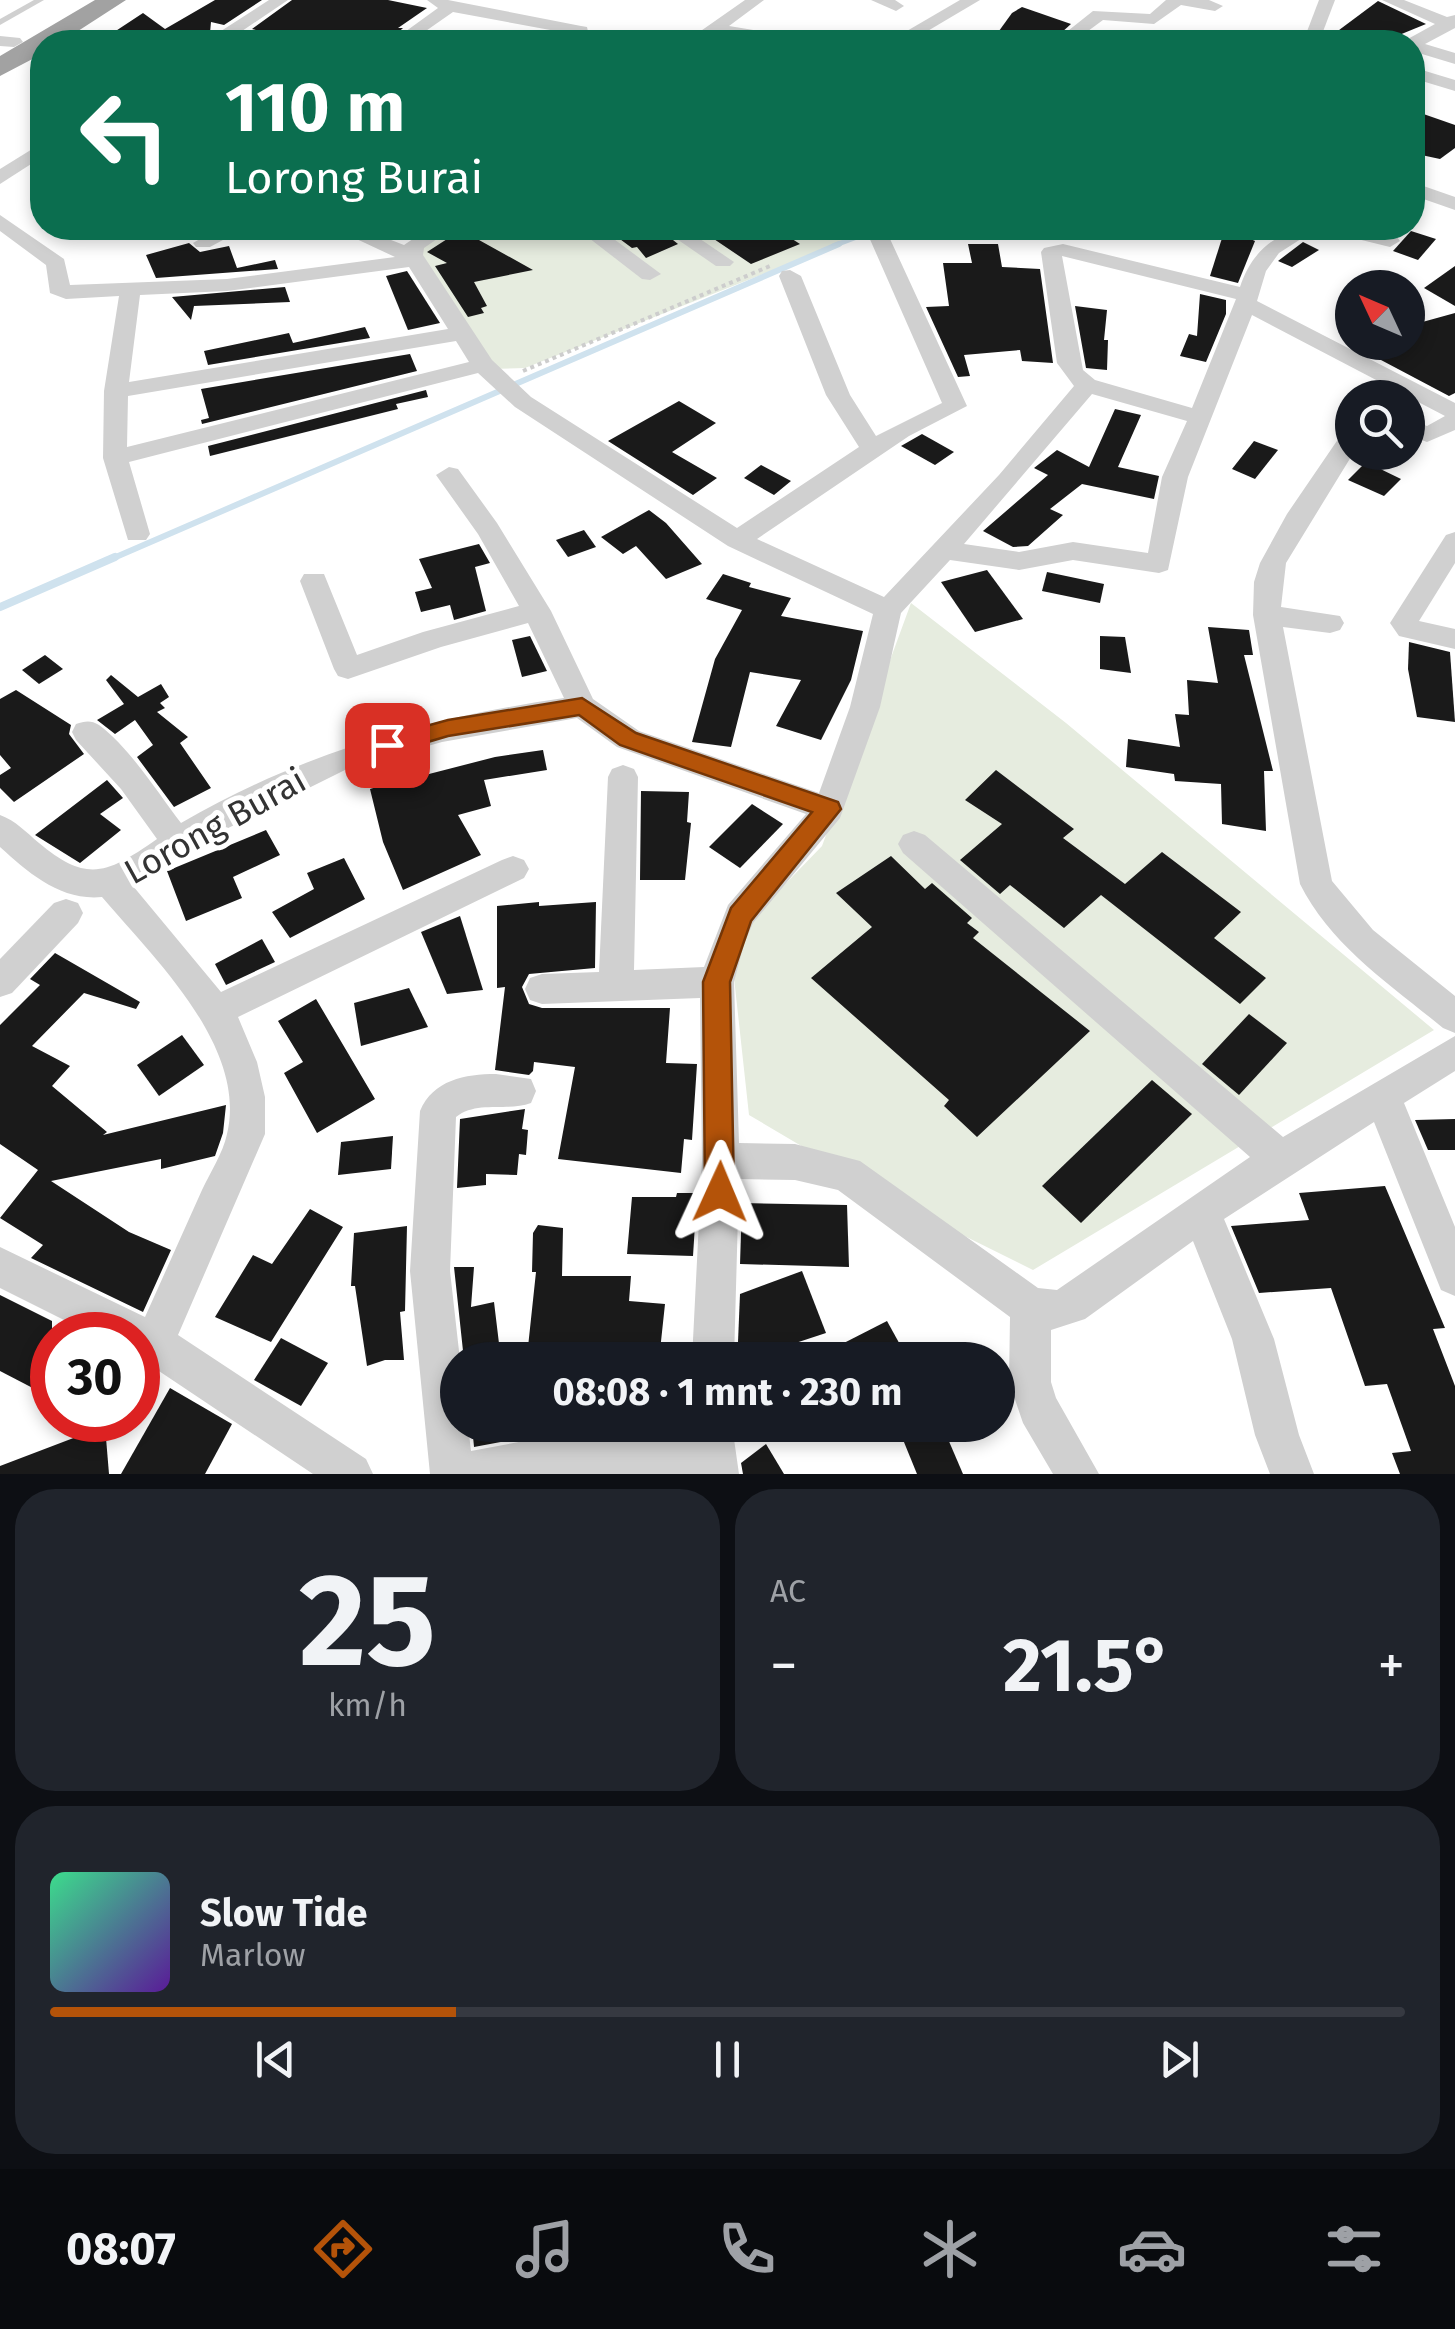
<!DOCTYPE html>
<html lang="id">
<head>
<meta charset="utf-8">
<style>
  :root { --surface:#171b24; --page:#20242c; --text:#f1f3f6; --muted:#9ea1a6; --line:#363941; --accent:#b45309 }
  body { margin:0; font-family:"Fira Sans",sans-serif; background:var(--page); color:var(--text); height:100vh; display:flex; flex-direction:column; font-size:38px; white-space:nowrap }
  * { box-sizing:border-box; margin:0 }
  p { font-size:32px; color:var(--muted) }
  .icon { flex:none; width:55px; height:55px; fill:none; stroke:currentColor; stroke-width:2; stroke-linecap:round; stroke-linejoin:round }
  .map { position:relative; height:1474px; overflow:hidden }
  .drawer { display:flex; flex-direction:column; gap:15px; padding:15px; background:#0d0f14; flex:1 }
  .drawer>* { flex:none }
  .hud { position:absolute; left:30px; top:30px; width:1395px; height:210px; border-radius:40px; box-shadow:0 5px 15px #0003; background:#0b6e4f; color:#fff; overflow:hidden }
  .needle { width:65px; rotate:314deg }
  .buttons { position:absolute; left:1335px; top:270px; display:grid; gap:20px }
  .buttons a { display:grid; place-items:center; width:90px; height:90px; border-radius:50%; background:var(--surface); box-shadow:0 5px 15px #0003; font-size:50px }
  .speed { position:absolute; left:30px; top:1312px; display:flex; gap:20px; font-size:50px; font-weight:700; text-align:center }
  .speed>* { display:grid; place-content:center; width:130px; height:130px; border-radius:50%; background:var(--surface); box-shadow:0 5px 15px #0003; line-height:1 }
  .speed .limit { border:15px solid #d22; background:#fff; color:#111 }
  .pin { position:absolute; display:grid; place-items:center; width:85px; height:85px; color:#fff; margin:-42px; border-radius:20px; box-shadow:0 5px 15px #0006 }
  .me { position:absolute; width:110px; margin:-55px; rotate:1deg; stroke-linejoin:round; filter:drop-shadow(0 0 8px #0008) }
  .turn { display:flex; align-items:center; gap:35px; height:210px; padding:0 30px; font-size:45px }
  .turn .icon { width:130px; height:130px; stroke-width:2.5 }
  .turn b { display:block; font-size:70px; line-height:85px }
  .big { font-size:75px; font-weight:700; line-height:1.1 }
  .drawer .widget { flex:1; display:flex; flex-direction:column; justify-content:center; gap:15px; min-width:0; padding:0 35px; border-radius:40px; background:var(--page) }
  .drawer .dial { align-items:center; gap:0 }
  .dial b { font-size:130px; line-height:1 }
  .song { display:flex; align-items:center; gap:30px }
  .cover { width:120px; height:120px; border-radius:15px; background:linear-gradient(135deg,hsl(150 70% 55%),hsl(270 70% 35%)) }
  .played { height:10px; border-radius:5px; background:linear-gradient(90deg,var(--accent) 30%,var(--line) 30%) }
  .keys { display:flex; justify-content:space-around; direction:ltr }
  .heat { display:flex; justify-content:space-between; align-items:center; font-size:55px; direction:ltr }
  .drawer .tiles { flex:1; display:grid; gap:15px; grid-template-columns:1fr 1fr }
  .widget:last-child { grid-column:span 2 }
  .trip { position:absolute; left:440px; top:1342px; width:575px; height:100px; border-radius:50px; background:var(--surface); box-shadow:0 5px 15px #0003; font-weight:700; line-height:100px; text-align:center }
  .menu { display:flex; height:160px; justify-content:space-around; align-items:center; background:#090b0e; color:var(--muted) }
  .menu .icon { width:70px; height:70px }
  .menu .current { color:var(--accent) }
  .menu b { font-size:45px; color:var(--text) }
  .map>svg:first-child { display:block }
</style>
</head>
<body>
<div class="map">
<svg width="1455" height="1474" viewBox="0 0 1455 1474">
  <rect width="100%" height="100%" fill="#fff"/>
  <g fill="#e6ecdf">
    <polygon points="448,228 880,228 525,368 489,369 414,247"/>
    <polygon points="911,603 1066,723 1434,1030 1033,1270 898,1203 749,1115 730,941 822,846"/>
  </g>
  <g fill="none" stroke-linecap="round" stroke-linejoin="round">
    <polyline stroke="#cfe2ee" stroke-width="5" points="833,246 881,228"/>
    <polyline stroke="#cfe2ee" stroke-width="6" points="109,560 839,244"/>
    <polyline stroke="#cfe2ee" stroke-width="8" points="0,607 115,557"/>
  </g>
  <g fill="#1a1a1a">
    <polygon points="215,0 262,0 224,25 211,22 210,33 201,42 99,42 143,13 165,29"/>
    <polygon points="292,0 388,0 427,8 398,28 403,28 388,42 302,42 252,29"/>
    <polygon points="1378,1 1426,24 1382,42 1323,42"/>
    <polygon points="1022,7 1071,24 1051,42 991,42 1012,13"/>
    <polygon points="1412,110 1455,125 1455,148 1440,159 1412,153"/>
    <polygon points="605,228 658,228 678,244 646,258 637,247 632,248"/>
    <polygon points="690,228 775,228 800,244 751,264 705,233 701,235"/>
    <polygon points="461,230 533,270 474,282 487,306 481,308 484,313 468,317 435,266 447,263 427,252"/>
    <polygon points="1411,231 1436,239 1418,260 1393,251"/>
    <polygon points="1235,232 1255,241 1238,283 1210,276 1223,235"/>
    <polygon points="1303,242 1319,250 1292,267 1278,261"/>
    <polygon points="189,243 200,252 229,246 237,268 275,260 278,269 156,278 146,255"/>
    <polygon points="968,244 998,244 1002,267 1040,269 1053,363 1022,361 1020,350 964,355 970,376 958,377 926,307 949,306 943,263 972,263"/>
    <polygon points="1455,266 1455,306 1424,288"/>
    <polygon points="407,271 440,323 408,330 386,276"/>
    <polygon points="285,287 290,302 194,306 191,320 172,297"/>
    <polygon points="1200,294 1226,300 1226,314 1206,362 1180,356 1189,334 1197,336"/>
    <polygon points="1075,306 1107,310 1104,340 1108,340 1107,370 1086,368"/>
    <polygon points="1455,313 1455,393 1449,396 1347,342 1408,342 1408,326"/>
    <polygon points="365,327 370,338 208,365 204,351 289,333 293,343"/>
    <polygon points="410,354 417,371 202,424 201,420 209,418 201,389"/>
    <polygon points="426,390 428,397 396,404 398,409 210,456 208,446"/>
    <polygon points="679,401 716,423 672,452 717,478 693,495 608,441"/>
    <polygon points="1115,409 1141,415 1118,467 1159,476 1154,499 1082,484 1050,509 1063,515 1028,546 1013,547 983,531 1048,475 1034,468 1057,450 1089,467"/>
    <polygon points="922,434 954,452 935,465 901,446"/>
    <polygon points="1254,441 1278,450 1255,479 1232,469"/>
    <polygon points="1366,462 1401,479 1384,496 1348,480"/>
    <polygon points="761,465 791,481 774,495 744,478"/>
    <polygon points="649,510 666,523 702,564 666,579 636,546 623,554 601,537"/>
    <polygon points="584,530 596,547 568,557 556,540"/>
    <polygon points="479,544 490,563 475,567 486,611 454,620 450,605 421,612 415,592 432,588 419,559"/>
    <polygon points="987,570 1023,619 975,632 941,582"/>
    <polygon points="1047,572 1104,584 1100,603 1042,591"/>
    <polygon points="723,574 751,583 749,587 791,598 781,616 863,631 851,680 821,740 776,726 801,680 750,672 731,747 692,742 715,659 742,610 706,599"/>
    <polygon points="1208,627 1249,630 1253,655 1244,655 1273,771 1264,771 1266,831 1222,824 1221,784 1175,781 1174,774 1126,767 1128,739 1180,747 1175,714 1189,715 1187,680 1218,683"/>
    <polygon points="530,636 547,671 522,677 512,640"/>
    <polygon points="1100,636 1125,637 1131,673 1100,669"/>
    <polygon points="1409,642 1450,652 1455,722 1417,717 1408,669"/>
    <polygon points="45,655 63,669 39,684 22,670"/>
    <polygon points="111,675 138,697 161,684 169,697 160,703 165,708 157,712 188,737 180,743 211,788 174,807 137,757 153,745 135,720 115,734 97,720 124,704 106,680"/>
    <polygon points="16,690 71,725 69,734 84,754 14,802 0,788 0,775 11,768 0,755 0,699"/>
    <polygon points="543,750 547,770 484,780 491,806 458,815 481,855 403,890 383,842 370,789 410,777 412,783 429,774 495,757"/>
    <polygon points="996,770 1074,829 1063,838 1125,884 1162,852 1241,912 1214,938 1266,978 1240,1004 1101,895 1064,928 1010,885 1000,894 960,860 1002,824 965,800"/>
    <polygon points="107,780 123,798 100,814 121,830 80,863 35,835"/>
    <polygon points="641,791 689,792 687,822 691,823 685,880 640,880"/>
    <polygon points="752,804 783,824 740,868 709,847"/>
    <polygon points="266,830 280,855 233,877 242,898 186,921 167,871"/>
    <polygon points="891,856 925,889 932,883 972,918 967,923 979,932 973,938 1090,1031 977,1137 944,1106 949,1100 811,978 872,927 836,893"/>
    <polygon points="344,858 365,899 290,938 272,912 314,889 307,873"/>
    <polygon points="539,902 539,906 596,902 595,968 529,974 522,987 529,1004 542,1008 670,1008 666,1063 697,1064 692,1140 684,1139 681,1173 558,1159 575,1067 534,1062 533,1071 529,1075 495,1070 505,987 497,988 497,906"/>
    <polygon points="460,916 483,990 447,994 421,932"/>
    <polygon points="262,939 275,962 226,985 215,964"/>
    <polygon points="55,953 140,1002 136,1009 84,993 32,1046 70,1066 52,1086 107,1132 103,1135 226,1105 223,1133 215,1156 161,1169 161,1159 51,1181 129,1232 171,1250 143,1312 31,1258 43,1245 0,1218 38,1170 0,1144 0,1025 40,985 30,979"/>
    <polygon points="409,988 428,1027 361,1046 354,1003"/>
    <polygon points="316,999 375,1099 317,1133 284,1073 303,1062 278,1021"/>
    <polygon points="1249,1014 1287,1043 1239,1095 1202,1064"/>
    <polygon points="182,1035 204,1065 159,1096 137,1065"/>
    <polygon points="1152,1080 1192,1114 1081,1223 1042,1186"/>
    <polygon points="525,1109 522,1129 528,1130 526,1155 519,1154 517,1175 486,1174 486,1185 457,1188 460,1119"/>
    <polygon points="1455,1119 1455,1150 1428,1150 1415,1120"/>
    <polygon points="393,1136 391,1169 338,1175 341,1142"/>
    <polygon points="1385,1186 1445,1328 1433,1329 1455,1386 1455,1474 1400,1474 1392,1453 1411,1451 1387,1384 1365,1386 1331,1288 1259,1293 1231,1226 1309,1220 1299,1193"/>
    <polygon points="677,1193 697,1193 693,1256 627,1254 632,1197 676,1197"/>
    <polygon points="742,1203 847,1205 849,1267 740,1264"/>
    <polygon points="310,1209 343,1227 271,1342 215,1317 253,1255 272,1264"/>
    <polygon points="538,1225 563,1228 562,1276 631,1276 629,1301 665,1304 659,1360 574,1353 575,1348 528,1347 536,1272 532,1272 533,1233"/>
    <polygon points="407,1226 405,1311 400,1312 404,1360 385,1360 367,1366 355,1286 351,1286 354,1233"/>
    <polygon points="454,1267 474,1267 471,1307 494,1302 501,1360 464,1360"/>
    <polygon points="802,1271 826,1333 744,1360 738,1342 740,1294"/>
    <polygon points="0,1295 52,1321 52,1398 0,1371"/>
    <polygon points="887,1321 903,1350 884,1360 847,1360 840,1345"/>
    <polygon points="281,1338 328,1363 301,1406 254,1380"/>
    <polygon points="170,1388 232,1424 205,1474 121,1474"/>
    <polygon points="472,1425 509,1425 511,1440 474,1447"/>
    <polygon points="897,1425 942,1425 963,1474 917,1474"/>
    <polygon points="105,1426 109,1474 0,1474 0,1466"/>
    <polygon points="766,1444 784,1474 743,1474 741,1463"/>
  </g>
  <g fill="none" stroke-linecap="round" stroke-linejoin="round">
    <polyline stroke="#cdcdcd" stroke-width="4" stroke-dasharray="4 4" stroke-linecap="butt" points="523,371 770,266"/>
    <polygon fill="#d0d0d0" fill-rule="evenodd" points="34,0 44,0 0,25 0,19"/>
    <g fill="#d0d0d0" fill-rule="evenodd">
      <polygon points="269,0 288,0 242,31 279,38 281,42 230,39 224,42 204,42"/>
      <polygon points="427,0 448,0 581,26 587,27 589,36 583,42 564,42 572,34 453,12 410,42 391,42 438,8"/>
      <polygon points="745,0 764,0 729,26 795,37 803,42 768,42 717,34 704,42 685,42"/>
      <polygon points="871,0 895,0 904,6 896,11"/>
      <polygon points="960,0 980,0 909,42 888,42"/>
      <polygon points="1166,0 1209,0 1223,6 1215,11 1181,5 1154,24 1103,20 1073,42 1054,42 1093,11 1150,14"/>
      <polygon points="1319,0 1335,0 1319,42 1303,42"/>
      <polygon points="1382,0 1404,0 1447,17 1455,15 1455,28 1425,44 1455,53 1455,64 1412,51 1412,42 1406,40 1435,24"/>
      <polygon points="0,36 20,38 23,42 14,47 0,46"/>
      <polygon points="1412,67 1455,80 1455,91 1412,78"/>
      <polygon points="42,143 42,157 0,184 0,169"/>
      <polygon points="1412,182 1455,197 1455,210 1412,195"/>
      <path d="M0,215L64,259L70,285L227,279L395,257L333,228H360L404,245L429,228H453L424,248L423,255L492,360L531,397L737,528L859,447L826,395L779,276L782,271L790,270L801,276L850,395L876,436L942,403L865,228H885L967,406L909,436L757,539L884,597L999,475L1074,386L1057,363L1041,252L1044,248L1063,244L1240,287C1252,250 1279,228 1318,228L1279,253L1266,271L1257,301L1455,403V430L1427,442L1408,435V419L1427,426L1445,416L1252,315L1188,477L1168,570L1159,573L1073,560L1019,570L950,560L901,613L880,707L840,818L753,923L744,944L734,982L739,1143L795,1144L860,1161L1038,1288L1057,1290L1250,1157L903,853L898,844L903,835L914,831L925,835L1283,1137L1455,1036V1071L1404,1103L1455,1227V1296L1441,1290L1374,1122L1224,1219L1274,1339L1299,1435L1314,1474H1270L1255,1435L1232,1339L1193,1241L1085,1319L1051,1330V1382L1056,1398L1099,1474H1053L1023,1423L1009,1382L1010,1317L838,1190L795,1180L739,1179L734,1360H692L702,1161L700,998L542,1004L530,1000L525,989L530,978L542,974L599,972L608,777L612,769L623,765L634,769L638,777L634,970L704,967L728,905L806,814L617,747L577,718L442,742L349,768L212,836L133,886L221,992L502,860L513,856L524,860L529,869L524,878L238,1017L257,1062L265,1097V1134L178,1335L366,1459L373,1474H313L138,1357V1335H94L0,1288V1247L145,1317C164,1275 183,1232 202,1190C210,1173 223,1153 227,1134C248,1047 153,957 102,897C60,901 29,873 0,847V815C16,821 26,832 39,843C88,884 108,873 157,839L121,789L76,740L72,732L76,724C85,721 91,720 99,725C129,747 158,793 181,823C301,753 427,718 564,698L528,623L441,647L348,679L338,676L334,669L300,581L304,574H324L357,655L423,632L519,606L478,534L436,475L449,467L458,469L497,523L551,611L593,699L639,731L819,793L850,707L873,614L728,546L515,407L478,373L129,462L150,534L146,540H128L103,458L104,391L119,296L66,299L50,293L46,265L0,231ZM1062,256L1236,299L1192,408L1095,380L1083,370ZM409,267L448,329L129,382L140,295L227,291ZM456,341L469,362L127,447L128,396ZM1092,394L1187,421L1162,477L1148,553L1073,542L1019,552L964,544Z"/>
      <polygon points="219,228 245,228 210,247 196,247 193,243"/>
      <polygon points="576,228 599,228 661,274 650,280 642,279"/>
      <polygon points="661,228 684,228 734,262 730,266 716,266"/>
      <polygon points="1326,228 1360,228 1397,237 1400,241 1390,247 1329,232"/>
      <path d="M1352,430L1354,452L1286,563L1281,607L1340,616L1344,623L1340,630L1330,633L1283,627L1332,881L1373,930L1455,996V1033L1443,1028C1391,985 1331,946 1300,884L1253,615L1254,582L1260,563L1287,514L1343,432Z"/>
      <polygon points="1455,532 1455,563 1419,621 1455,629 1455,649 1399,636 1390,623 1446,535"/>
      <polygon points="66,899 78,903 83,913 78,923 12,993 0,997 0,959 54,903"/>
      <path d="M496,1074L531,1079L536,1091L531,1103C507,1112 477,1100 456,1117L450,1271L460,1360L458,1425H468L471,1451L556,1435L732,1425L739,1474H430L410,1271L420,1111C433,1080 465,1074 496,1074Z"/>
    </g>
    <polygon fill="#a2a2a2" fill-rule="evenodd" points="95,0 126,0 61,42 42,42 42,54 0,76 0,56"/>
  </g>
  <polygon fill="#b45309" stroke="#753606" stroke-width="2.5" points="582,698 636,733 838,802 841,809 751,921 730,982 734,1192 730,1201 720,1206 709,1201 705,1192 703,982 731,908 812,812 620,745 579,715 448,736 387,754 376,745 379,739 448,720"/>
  <g text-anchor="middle" stroke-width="10" stroke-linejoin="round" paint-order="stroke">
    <g font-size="35" fill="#333" stroke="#fff">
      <text transform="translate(215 826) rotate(-29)" y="12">Lorong Burai</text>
    </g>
  </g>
</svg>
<div class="buttons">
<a><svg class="needle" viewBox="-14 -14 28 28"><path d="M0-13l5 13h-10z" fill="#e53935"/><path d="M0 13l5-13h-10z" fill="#9ea1a6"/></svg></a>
<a><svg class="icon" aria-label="search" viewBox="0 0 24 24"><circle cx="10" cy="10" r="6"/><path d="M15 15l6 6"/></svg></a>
</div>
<div class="speed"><div class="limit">30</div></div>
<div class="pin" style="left:387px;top:745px;background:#d93025"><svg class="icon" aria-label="arrive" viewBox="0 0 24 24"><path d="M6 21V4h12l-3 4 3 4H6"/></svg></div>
<svg class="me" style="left:720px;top:1192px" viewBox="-20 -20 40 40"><path d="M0-17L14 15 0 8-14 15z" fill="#b45309" stroke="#fff" stroke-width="4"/></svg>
<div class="trip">08:08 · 1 mnt · 230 m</div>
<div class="hud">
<div class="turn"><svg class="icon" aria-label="left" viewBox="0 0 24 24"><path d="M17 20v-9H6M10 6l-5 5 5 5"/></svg><div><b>110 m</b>Lorong Burai</div></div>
</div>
</div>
<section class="drawer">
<div class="tiles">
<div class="widget dial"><b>25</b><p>km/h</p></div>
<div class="widget"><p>AC</p>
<div class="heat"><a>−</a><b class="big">21.5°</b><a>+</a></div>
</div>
<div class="widget">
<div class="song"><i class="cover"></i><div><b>Slow Tide</b><p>Marlow</p></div></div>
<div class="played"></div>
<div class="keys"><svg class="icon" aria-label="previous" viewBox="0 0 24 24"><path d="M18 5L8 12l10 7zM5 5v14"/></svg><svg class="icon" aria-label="pause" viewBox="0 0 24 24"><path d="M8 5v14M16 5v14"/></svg><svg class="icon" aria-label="next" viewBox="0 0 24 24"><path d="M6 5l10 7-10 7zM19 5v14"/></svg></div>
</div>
</div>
</section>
<nav class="menu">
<b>08:07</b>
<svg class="icon current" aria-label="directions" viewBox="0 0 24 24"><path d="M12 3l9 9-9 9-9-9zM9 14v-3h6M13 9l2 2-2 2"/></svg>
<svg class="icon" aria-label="music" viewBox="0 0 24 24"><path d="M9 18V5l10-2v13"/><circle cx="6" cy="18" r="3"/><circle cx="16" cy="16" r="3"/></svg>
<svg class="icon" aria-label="phone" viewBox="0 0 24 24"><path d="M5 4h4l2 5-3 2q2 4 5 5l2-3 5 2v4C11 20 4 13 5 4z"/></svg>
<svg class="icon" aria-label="climate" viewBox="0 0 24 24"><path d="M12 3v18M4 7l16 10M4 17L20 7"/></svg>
<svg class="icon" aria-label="car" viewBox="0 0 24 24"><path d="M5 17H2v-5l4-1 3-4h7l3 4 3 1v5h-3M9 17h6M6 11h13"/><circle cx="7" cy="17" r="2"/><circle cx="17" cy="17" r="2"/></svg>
<svg class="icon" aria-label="filters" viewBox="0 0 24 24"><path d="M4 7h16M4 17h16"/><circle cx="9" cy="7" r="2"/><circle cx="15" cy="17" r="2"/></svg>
</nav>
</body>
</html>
